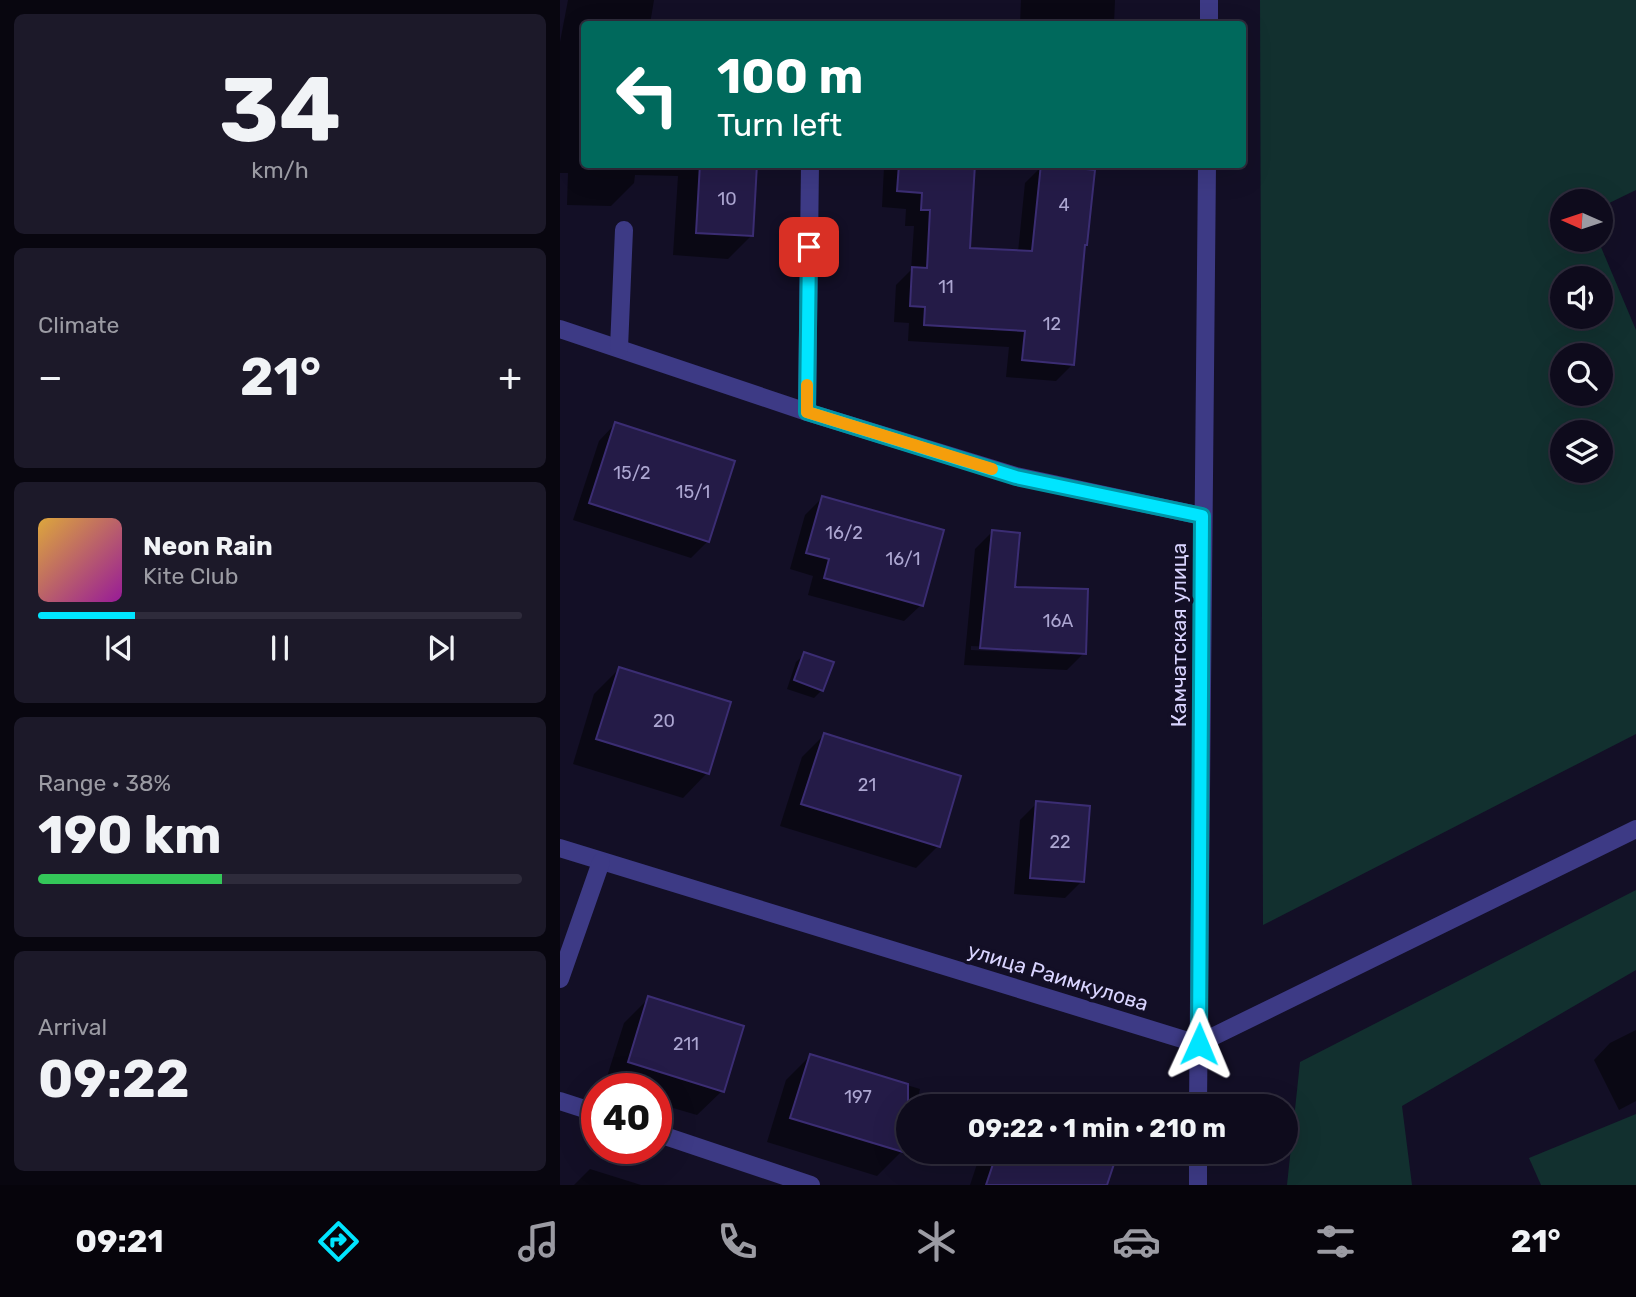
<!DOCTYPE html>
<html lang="en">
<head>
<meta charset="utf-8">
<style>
  :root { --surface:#0e0b1c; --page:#1c1929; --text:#f1f3f6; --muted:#9b9ba3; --line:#2e2b3b; --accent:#00e5ff }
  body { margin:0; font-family:Rubik,sans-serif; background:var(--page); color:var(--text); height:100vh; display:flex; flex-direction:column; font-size:26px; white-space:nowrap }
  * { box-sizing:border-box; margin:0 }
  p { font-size:23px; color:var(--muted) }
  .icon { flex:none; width:38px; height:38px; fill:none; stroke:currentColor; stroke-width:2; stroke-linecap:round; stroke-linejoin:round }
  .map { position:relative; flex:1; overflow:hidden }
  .drawer { display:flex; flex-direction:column; gap:14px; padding:14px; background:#08060f; width:560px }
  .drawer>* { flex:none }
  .top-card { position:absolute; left:21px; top:21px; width:665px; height:147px; border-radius:7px; box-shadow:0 7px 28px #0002,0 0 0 2px var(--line); background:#00695c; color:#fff; overflow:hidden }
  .needle { width:46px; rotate:273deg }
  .buttons { position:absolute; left:990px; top:189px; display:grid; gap:14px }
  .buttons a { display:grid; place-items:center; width:63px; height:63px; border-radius:50%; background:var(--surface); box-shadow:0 7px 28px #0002,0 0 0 2px var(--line); font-size:35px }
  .speed { position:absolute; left:21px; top:1073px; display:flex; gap:14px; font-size:35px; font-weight:700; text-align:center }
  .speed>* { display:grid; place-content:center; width:91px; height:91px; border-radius:50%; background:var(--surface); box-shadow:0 7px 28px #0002,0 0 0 2px var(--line); line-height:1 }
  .speed .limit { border:10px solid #d22; background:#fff; color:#111 }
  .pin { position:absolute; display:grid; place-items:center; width:60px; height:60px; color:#fff; margin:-30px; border-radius:14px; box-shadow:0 4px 10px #0006 }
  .me { position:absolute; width:77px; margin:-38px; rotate:1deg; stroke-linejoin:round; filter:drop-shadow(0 0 5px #0008) }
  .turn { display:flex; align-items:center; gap:24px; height:147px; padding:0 21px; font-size:32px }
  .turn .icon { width:91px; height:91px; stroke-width:2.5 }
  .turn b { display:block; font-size:49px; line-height:60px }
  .big { font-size:52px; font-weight:700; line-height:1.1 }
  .drawer .card { flex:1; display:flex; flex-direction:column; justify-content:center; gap:10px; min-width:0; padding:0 24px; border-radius:10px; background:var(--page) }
  .drawer .dial { align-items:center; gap:0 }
  .dial b { font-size:91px; line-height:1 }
  .song { display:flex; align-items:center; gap:21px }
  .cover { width:84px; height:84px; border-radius:10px; background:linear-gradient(135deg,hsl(40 70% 55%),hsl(300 70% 35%)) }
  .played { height:7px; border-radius:4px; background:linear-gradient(90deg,var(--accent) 20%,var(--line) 20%) }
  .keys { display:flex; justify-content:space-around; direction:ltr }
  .heat { display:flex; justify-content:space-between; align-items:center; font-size:38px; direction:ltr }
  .charge { height:10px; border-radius:5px; background:linear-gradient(90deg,#34c759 38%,var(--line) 0) }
  .trip { position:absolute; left:336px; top:1094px; width:402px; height:70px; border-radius:35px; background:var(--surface); box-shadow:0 7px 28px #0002,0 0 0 2px var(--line); font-weight:700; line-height:70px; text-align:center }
  .dock { display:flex; height:112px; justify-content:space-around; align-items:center; background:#06040b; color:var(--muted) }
  .dock .icon { width:49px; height:49px }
  .dock .selected { color:var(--accent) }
  .dock b { font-size:32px; color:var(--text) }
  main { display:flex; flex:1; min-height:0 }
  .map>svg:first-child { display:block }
</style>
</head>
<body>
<main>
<section class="drawer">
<div class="card dial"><b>34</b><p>km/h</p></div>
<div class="card"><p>Climate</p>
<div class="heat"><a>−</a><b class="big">21°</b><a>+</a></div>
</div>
<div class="card">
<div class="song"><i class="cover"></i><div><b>Neon Rain</b><p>Kite Club</p></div></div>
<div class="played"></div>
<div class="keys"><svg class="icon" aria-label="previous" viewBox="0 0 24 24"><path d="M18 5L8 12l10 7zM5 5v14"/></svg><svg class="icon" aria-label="pause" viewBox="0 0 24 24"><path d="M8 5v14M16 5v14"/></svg><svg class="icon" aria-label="next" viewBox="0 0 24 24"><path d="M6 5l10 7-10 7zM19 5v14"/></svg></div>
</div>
<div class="card"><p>Range · 38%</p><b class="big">190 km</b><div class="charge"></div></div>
<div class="card"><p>Arrival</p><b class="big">09:22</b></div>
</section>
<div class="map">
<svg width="1076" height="1185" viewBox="0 0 1076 1185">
  <rect width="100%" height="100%" fill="#130f26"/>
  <g fill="#12302f" fill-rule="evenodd">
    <path d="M700,0H1076V190L1041,207V201H1003V240H1038L1076,330V734L703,925ZM1003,278H1041V317H1003ZM1003,355H1041V394H1003ZM1003,432H1041V471H1003Z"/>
    <polygon points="1076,890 1076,970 842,1106 852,1185 727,1185 740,1062"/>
    <polygon points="1076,1114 1076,1185 981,1185 969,1158"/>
  </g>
  <g fill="#0007" fill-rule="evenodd">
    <polygon points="8,0 94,0 90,24 24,24 24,164 196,164 191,236 168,259 113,255 118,176 75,175 74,183 51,206 7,205 8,173 0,173 0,42"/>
    <polygon points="461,0 555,0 554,24 460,24"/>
    <polygon points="326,164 413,164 408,249 458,252 465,183 482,166 523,246 513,364 496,381 446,377 449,347 348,341 349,323 334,322 336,285 351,270 354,226 345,226 346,209 322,207 324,167"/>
    <polygon points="55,424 148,541 131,558 13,520 39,441"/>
    <polygon points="262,498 361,605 344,621 248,595 253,576 230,569 245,515"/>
    <path d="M432,532L453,589L524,653L507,670L404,665L415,549ZM411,646L510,651V655L411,650Z"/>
    <polygon points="245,654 262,690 254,698 227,689 236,662"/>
    <polygon points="59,669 147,773 123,798 13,764 34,694"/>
    <polygon points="264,735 378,846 356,868 220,826 242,757"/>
    <polygon points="477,803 522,881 505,898 454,894 460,820"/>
    <polygon points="89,998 162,1091 137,1115 96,1103 96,1088 51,1088 44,1086 64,1023"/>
    <polygon points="1076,1030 1076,1101 1059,1110 1034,1060 1050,1043"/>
    <polygon points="250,1056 360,1089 356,1106 348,1106 348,1130 342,1151 317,1176 207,1142 226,1080"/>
    <polygon points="421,1152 557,1152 546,1185 410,1185"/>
    <polygon points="30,1169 81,1185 14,1185"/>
  </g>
  <g fill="#241b47" stroke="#3b2d73" stroke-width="2">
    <polygon points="140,164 197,164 193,236 136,233"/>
    <polygon points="339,164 415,164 410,248 472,251 481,164 535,170 527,245 525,245 514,365 462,360 465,331 364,325 365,307 350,306 352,267 367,268 370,210 361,210 362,193 337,191"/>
    <polygon points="55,422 175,461 149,542 29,503"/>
    <polygon points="262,496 384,530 363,606 264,578 269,559 246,553"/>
    <polygon points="432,530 460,533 455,587 528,589 526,654 420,648"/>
    <polygon points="244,652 274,662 263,691 234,680"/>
    <polygon points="59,667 171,702 149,774 36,739"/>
    <polygon points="264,733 401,776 380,847 241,804"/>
    <polygon points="476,801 530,806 524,882 470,878"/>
    <polygon points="88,996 184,1026 164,1092 68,1062"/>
    <polygon points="250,1054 348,1084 348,1136 343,1152 230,1118"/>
    <polygon points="437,1152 558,1152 547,1185 426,1185"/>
  </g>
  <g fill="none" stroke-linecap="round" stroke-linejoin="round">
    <g stroke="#3d3a85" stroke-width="18">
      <polyline points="649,24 649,0"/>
      <polyline points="0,329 247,412 456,476 642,516"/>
      <polyline points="59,348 64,230"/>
      <polyline points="247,412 250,164"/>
      <polyline points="0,848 638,1044 1076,829"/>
      <polyline points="0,979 41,862"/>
      <polyline points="0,1101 37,1113"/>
      <polyline points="638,1106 647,164"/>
      <polyline points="96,1133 251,1185"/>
      <polyline points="638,1185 638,1152"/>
    </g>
  </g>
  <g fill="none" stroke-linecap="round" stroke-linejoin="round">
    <defs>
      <polyline id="route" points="249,247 247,412 456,477 642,516 639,1044"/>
    </defs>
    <use href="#route" stroke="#0095a6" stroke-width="18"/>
    <use href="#route" stroke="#00e5ff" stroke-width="12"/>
    <polyline stroke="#f59e0b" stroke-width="12" points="247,385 247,412 432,469"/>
  </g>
  <g text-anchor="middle" stroke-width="7" stroke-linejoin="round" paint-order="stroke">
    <g font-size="18" fill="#aca6d1">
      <text x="167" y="205">10</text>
      <text x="504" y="211">4</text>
      <text x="386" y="293">11</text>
      <text x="492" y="330">12</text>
      <text x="72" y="479">15/2</text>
      <text x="133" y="498">15/1</text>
      <text x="284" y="539">16/2</text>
      <text x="343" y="565">16/1</text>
      <text x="498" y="627">16А</text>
      <text x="104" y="727">20</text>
      <text x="307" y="791">21</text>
      <text x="500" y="848">22</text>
      <text x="126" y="1050">211</text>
      <text x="298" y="1103">197</text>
    </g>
    <g font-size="21" fill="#d9d4ff" stroke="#130f26">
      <text transform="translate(619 635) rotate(-90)" y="7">Камчатская улица</text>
      <text transform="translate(498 977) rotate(17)" y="7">улица Раимкулова</text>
    </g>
  </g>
</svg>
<div class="buttons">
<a><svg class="needle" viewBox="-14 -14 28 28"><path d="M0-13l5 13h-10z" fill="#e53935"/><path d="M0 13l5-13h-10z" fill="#9b9ba3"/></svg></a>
<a><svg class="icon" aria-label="sound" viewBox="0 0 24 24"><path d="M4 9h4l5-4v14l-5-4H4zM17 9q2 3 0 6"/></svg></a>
<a><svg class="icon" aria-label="search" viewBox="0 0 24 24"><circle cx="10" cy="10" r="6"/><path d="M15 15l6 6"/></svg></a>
<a><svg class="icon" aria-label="layers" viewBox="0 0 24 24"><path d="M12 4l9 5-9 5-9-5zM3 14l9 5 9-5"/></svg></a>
</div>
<div class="speed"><div class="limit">40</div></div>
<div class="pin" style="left:249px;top:247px;background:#d93025"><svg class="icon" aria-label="arrive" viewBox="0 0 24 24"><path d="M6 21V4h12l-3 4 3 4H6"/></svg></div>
<svg class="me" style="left:639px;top:1044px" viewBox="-20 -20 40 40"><path d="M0-17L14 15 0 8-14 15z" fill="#00e5ff" stroke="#fff" stroke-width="4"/></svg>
<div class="trip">09:22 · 1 min · 210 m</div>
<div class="top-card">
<div class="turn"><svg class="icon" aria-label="left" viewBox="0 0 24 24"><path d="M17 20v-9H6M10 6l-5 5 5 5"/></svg><div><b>100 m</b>Turn left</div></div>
</div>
</div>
</main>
<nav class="dock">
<b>09:21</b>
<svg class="icon selected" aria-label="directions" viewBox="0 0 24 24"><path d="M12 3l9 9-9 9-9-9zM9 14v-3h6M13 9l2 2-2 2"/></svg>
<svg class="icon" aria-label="music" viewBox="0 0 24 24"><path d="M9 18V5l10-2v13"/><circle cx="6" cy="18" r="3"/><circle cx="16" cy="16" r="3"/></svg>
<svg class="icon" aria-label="phone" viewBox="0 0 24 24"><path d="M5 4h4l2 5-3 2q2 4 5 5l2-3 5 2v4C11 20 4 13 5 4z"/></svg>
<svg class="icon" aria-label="climate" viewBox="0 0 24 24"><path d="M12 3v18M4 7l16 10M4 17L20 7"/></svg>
<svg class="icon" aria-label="car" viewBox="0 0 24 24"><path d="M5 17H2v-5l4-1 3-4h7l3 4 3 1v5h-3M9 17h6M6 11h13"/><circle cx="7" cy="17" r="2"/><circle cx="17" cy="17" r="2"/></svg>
<svg class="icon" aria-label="filters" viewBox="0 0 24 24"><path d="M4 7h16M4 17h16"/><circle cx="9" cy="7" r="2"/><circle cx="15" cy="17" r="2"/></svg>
<b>21°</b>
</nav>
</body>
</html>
